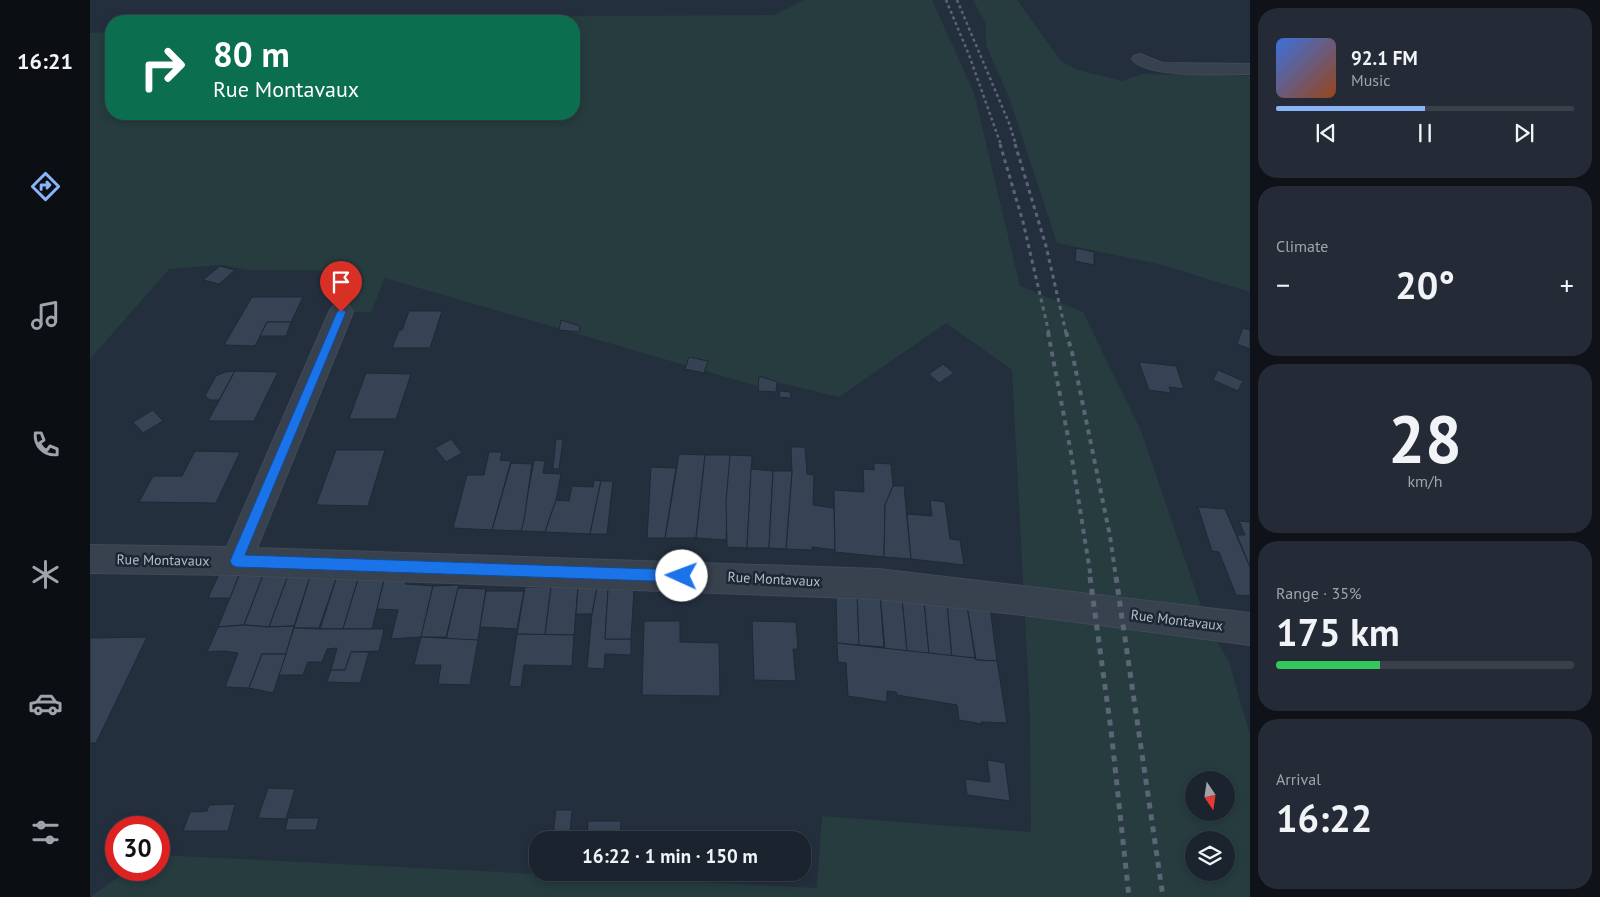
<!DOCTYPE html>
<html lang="en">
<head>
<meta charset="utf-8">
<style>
  :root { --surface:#1b232e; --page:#242b36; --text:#f1f3f6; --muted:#a0a4aa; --line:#39404a; --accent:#8ab4f8 }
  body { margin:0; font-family:"PT Sans",sans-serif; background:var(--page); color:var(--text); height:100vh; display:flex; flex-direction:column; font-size:19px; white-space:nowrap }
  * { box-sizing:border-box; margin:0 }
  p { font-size:16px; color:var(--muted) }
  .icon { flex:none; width:28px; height:28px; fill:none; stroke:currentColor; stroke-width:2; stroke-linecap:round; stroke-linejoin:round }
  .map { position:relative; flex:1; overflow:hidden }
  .drawer { display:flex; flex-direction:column; gap:8px; padding:8px; background:#0f1319; width:350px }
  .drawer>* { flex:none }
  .banner { position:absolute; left:15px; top:15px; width:475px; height:105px; border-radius:20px; box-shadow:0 2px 8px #0003,0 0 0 1px var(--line); background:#0b6e4f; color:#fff; overflow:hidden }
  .needle { width:32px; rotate:167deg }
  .tools { position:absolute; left:1095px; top:771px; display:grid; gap:10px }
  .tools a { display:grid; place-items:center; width:50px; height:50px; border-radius:50%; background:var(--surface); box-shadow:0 2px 8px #0003,0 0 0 1px var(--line); font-size:25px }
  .speed { position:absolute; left:15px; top:816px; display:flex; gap:10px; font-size:25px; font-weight:700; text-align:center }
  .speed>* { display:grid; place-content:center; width:65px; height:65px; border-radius:50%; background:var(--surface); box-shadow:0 2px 8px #0003,0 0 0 1px var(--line); line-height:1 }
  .speed .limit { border:8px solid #d22; background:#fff; color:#111 }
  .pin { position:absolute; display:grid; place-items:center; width:42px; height:42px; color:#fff; margin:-51px -21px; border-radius:50% 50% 50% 0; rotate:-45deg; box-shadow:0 0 5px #0007 }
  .pin .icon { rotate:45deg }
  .me { position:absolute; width:55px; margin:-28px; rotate:272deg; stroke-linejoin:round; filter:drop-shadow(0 0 4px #0008) }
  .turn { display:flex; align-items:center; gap:18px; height:105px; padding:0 25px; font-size:22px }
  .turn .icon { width:65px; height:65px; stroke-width:2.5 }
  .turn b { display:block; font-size:35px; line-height:42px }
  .big { font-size:38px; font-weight:700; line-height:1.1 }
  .drawer .widget { flex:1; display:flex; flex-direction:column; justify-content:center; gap:8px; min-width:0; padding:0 18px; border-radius:20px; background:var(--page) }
  .drawer .dial { align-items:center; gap:0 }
  .dial b { font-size:65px; line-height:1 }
  .song { display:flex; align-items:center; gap:15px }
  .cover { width:60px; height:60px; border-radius:8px; background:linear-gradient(135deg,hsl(220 70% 55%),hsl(20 70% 35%)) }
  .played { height:5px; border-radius:2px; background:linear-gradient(90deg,var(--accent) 50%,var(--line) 50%) }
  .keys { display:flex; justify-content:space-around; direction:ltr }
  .heat { display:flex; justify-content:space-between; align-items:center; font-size:28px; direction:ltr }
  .charge { height:8px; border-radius:4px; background:linear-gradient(90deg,#34c759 35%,var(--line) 0) }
  .trip { position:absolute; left:439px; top:831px; width:282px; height:50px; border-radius:20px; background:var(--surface); box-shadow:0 2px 8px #0003,0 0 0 1px var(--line); font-weight:700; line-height:50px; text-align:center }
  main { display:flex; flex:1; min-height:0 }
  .tabs { display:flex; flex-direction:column; width:90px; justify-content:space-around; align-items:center; background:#0b0e12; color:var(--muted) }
  .tabs .icon { width:35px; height:35px }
  .tabs .selected { color:var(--accent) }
  .tabs b { font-size:22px; color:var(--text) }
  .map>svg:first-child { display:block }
</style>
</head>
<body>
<main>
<nav class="tabs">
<b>16:21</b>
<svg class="icon selected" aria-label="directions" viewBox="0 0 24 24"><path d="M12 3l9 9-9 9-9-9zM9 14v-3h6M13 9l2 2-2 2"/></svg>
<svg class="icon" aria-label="music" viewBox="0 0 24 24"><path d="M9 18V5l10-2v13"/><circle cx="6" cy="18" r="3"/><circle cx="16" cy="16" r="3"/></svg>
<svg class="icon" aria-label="phone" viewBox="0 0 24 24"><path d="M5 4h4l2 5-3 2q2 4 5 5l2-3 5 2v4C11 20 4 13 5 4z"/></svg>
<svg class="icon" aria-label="climate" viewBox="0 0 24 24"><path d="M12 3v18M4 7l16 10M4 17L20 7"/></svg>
<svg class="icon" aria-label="car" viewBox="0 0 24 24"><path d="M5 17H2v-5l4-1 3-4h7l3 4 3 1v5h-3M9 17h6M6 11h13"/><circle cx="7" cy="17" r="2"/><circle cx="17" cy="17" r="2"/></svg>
<svg class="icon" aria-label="filters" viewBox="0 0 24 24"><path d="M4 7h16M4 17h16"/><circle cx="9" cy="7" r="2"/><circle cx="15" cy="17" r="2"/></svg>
</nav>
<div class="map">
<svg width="1160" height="897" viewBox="0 0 1160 897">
  <rect width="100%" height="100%" fill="#242f3e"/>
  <g fill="#263c3f" fill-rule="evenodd">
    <path d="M714,0H842L884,93L930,286L993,312L1051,431L1117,624L1139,662L1160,735V897H0L39,870H69V855L727,888L732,816L941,832L940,714L922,370L856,323L749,397L686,382L681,390L295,278L281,312H251L268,271L158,270L132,265L79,269L0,359V33L21,32V114H484V21H284L398,17L685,15ZM1104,780H1136V812H1104ZM1104,840H1136V872H1104Z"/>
    <polygon points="883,0 927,0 971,61 988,70 1032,81 1052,74 1160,76 1160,292 1069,264 967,243 919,97 896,45 896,24"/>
  </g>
  <g fill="#364354" stroke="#1f2835">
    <polygon points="986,248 1004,252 1004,265 985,261"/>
    <polygon points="130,266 145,270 129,284 113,280"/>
    <polygon points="162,297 213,297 201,322 177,322 165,346 134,345"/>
    <polygon points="319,311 352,311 340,348 302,348 309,330 312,330"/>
    <polygon points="471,320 490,326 489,332 469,330"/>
    <polygon points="177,322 201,322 196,336 170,336"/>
    <polygon points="1153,328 1160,330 1160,349 1147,344"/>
    <polygon points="599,357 618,361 614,373 595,369"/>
    <polygon points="1049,362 1086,366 1094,389 1079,387 1081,393 1059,390"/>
    <polygon points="853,364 864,373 849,383 839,374"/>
    <polygon points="1128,370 1153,381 1148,391 1123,380"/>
    <polygon points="145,371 129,400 120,400 115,396 126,376 135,372"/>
    <polygon points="145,371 188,372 164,421 118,421"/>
    <polygon points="276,373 321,374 306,419 259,419"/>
    <polygon points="669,376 687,382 686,392 668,391"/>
    <polygon points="690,391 700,392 701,398 689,397"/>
    <polygon points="63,410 73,421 53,433 43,422"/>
    <polygon points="361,439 372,453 356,462 345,448"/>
    <polygon points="466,439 473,440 469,469 463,469"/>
    <polygon points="701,447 715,447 717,474 724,475 723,505 744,508 745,550 722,547 722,550 696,549 702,471"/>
    <polygon points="246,450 295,450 278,506 226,505"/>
    <polygon points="105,451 150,452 126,503 49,502 63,476 92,476"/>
    <polygon points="399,452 412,452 410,460 421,461 402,530 363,528 377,475 394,475"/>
    <polygon points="589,454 615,455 606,538 575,538"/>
    <polygon points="615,455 640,455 636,540 606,538"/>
    <polygon points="640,455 662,456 657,548 637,547 636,502"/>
    <polygon points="444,460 455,461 453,473 471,474 466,500 455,532 431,531"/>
    <polygon points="421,463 442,464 434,520 431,531 402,530"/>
    <polygon points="784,463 801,464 803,486 795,505 794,557 745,552 744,490 774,492 773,469 784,470"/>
    <polygon points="561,467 586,468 575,538 557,538"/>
    <polygon points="661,469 683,471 679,548 657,548"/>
    <polygon points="683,471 702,471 696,549 679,548"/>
    <polygon points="504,480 511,481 500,534 455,532 466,500 479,501 482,486 503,487"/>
    <polygon points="511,481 523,481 517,534 500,534"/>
    <polygon points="803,486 814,486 821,559 794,557 795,505"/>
    <polygon points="840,500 855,502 860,539 870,540 874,565 821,559 817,514 842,516"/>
    <polygon points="1108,507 1135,509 1160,567 1160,596 1146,595 1129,552 1122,551"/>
    <polygon points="1149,521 1160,522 1160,567 1147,535 1155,535"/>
    <polygon points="150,573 173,575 154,625 128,627"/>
    <polygon points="199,573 179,627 154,625 173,575"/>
    <polygon points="199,573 221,574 204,626 179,627"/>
    <polygon points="129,574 149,575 140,598 118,598"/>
    <polygon points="221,574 247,576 229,628 204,628"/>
    <polygon points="247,576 269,576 253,629 230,629"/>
    <polygon points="269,576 295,576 282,629 253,629"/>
    <polygon points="295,576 317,579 315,584 343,586 331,637 301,639 308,610 287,609"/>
    <polygon points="369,585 356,637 331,637 343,586"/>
    <polygon points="435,587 461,587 455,635 427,634"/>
    <polygon points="461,587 488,587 484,635 455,635"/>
    <polygon points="488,587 507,588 502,614 486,614"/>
    <polygon points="368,588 396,589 388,640 356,640"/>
    <polygon points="507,588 518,589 515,639 541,639 541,655 515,654 514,669 497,668 502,614"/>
    <polygon points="518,589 544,590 541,639 515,639"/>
    <polygon points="746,589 767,592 769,645 747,643"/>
    <polygon points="396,591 434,591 427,629 390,627"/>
    <polygon points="767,592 790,594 794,647 769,645"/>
    <polygon points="790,594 812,597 817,651 795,649"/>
    <polygon points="812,597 834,600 839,654 817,651"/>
    <polygon points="834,600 857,602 862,657 839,654"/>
    <polygon points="857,602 877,605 885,658 862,657"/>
    <polygon points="877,605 900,607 907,661 886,660"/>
    <polygon points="554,621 590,621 590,642 629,643 630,696 552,695"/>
    <polygon points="662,621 706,622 708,649 703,649 706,681 664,680"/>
    <polygon points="154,625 179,627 204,626 196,654 172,654 159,688 135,687 148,653 134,651 117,652 128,627"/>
    <polygon points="204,628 230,629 294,629 289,651 261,652 255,670 241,670 247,648 237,649 232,662 218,662 213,675 189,675"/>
    <polygon points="427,634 484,635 482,666 434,665 431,687 419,686"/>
    <polygon points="57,637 6,743 0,743 0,638"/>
    <polygon points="331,637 388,640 380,685 348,684 351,665 324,665"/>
    <polygon points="747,643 885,658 886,660 907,661 917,723 891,722 892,724 869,720 867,705 807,695 806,692 797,691 797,702 758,696 756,663 748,662"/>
    <polygon points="261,652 279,652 270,683 237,682 241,670 255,670"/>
    <polygon points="172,654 196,654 183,693 159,688"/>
    <polygon points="897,760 915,763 920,801 877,795 875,779 900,782"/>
    <polygon points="178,788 205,789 196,819 168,818"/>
    <polygon points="145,804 138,831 93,831 100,812 117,811 119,805"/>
    <polygon points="466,810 482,810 480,835 463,835"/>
    <polygon points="198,818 229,818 226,830 195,830"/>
    <polygon points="498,821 531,821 530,840 497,840"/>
  </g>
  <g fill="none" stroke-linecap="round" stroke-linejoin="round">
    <defs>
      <g id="minor">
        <path d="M1050,54L1072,63L1160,64V74C1135,74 1056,79 1042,59L1044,56Z"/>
        <polygon points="251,304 259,306 263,312 167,548 788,569 1160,613 1160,645 933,615 788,599 146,575 0,573 0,545 137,547 239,312 243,306"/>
      </g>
    </defs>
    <use href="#minor" stroke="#414a57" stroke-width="2"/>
    <use href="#minor" fill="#38414e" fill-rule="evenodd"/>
    <g stroke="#5a6575" stroke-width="2.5" stroke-dasharray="3 3" stroke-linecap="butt">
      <polyline points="856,0 879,55 911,145"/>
      <polyline points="867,0 919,123 926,145"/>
    </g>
    <g stroke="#5a6575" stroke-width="3" stroke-dasharray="4 4" stroke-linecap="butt">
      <polyline points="910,144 933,222 959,333"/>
      <polyline points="925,144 956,246 976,333"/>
    </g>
    <g stroke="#5a6575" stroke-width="4" stroke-dasharray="5 5" stroke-linecap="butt">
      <polyline points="958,332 981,453 1001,578"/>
      <polyline points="976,332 982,352 1020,536 1026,578"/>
    </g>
    <g stroke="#5a6575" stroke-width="5" stroke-dasharray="6 6" stroke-linecap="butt">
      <polyline points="1000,577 1021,730 1039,897"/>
      <polyline points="1026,577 1073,897"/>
    </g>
  </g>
  <polygon fill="#1a73e8" stroke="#114b97" points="251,308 256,312 155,555 592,570 597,571 599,576 597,580 592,582 146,567 142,565 140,561 247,312"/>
  <g text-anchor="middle" stroke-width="5" stroke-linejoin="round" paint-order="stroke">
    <g font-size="14" fill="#b4bcc9" stroke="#1d2633">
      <text transform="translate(73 560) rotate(1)" y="5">Rue Montavaux</text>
      <text transform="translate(684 579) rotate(3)" y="5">Rue Montavaux</text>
      <text transform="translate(1087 620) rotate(7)" y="5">Rue Montavaux</text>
    </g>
  </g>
</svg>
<div class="tools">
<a><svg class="needle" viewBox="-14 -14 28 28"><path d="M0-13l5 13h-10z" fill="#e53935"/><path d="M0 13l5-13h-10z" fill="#a0a4aa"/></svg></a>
<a><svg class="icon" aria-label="layers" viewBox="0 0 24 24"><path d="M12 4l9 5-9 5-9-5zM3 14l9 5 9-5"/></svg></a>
</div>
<div class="speed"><div class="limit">30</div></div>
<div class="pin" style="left:251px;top:312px;background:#d93025"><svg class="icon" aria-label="arrive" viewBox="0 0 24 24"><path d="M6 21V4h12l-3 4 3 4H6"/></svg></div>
<svg class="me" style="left:592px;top:576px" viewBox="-20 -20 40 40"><circle r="19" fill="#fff"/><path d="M0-13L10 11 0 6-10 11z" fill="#1a73e8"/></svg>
<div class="trip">16:22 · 1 min · 150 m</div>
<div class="banner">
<div class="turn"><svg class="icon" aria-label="right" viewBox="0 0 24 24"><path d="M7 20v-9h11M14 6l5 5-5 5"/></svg><div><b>80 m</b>Rue Montavaux</div></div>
</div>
</div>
<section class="drawer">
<div class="widget">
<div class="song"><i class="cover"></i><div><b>92.1 FM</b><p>Music</p></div></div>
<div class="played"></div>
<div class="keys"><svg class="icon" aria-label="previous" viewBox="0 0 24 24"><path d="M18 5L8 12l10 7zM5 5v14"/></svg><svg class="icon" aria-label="pause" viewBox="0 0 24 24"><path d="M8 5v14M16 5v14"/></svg><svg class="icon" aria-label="next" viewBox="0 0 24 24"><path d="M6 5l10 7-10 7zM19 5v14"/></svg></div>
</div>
<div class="widget"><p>Climate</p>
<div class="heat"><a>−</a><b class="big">20°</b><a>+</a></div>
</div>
<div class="widget dial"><b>28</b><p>km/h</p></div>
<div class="widget"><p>Range · 35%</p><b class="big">175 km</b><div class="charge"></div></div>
<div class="widget"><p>Arrival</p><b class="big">16:22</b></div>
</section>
</main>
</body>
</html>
